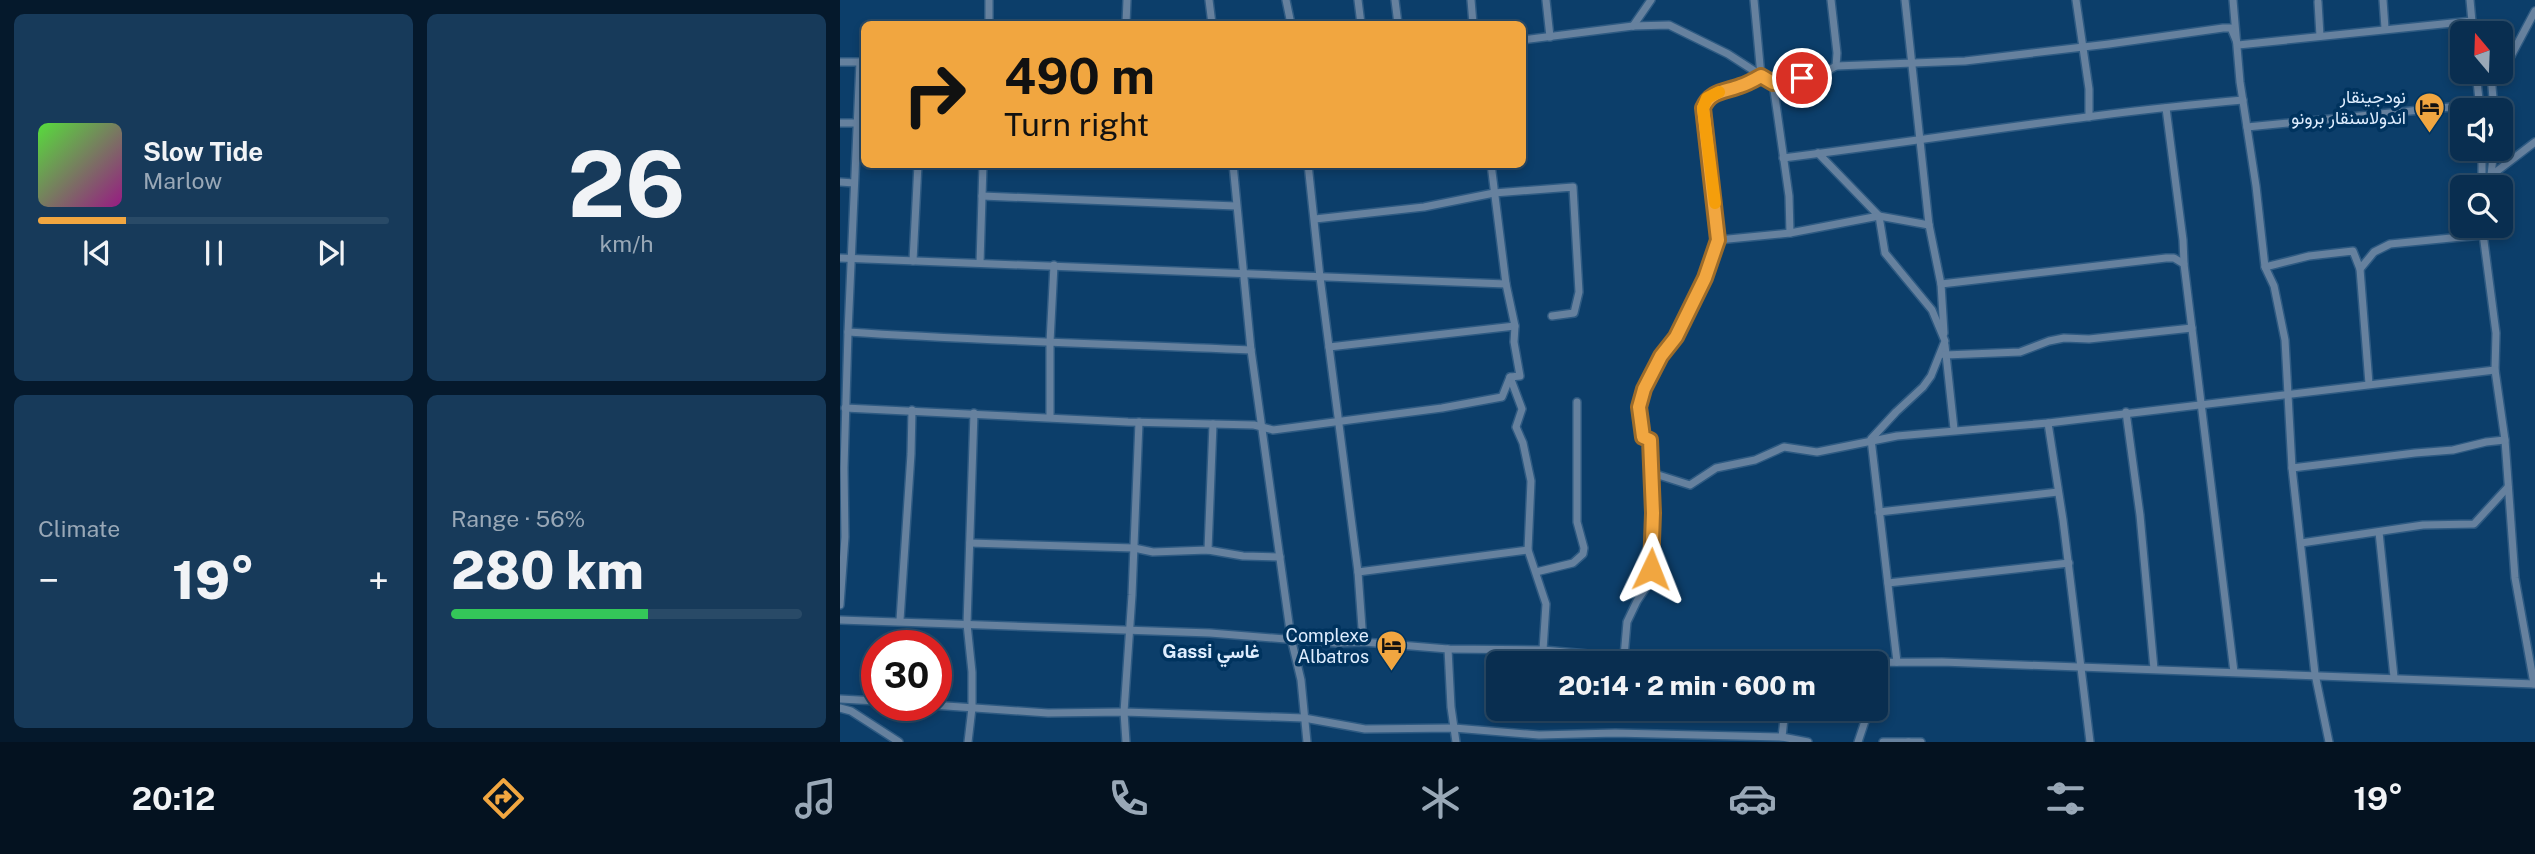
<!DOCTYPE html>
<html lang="en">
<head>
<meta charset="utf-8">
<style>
  :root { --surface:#092e50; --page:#173a5a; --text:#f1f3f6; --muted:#99a8b7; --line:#294a67; --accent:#f1a640 }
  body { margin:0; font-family:"Public Sans",Vazirmatn,sans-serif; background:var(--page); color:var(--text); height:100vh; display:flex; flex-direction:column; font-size:26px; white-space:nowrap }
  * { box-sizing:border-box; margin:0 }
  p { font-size:23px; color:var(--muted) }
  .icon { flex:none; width:38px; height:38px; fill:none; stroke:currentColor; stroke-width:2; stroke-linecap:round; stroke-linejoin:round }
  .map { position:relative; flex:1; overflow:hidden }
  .side { display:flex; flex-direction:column; gap:14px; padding:14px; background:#05192c; width:840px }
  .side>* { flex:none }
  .hud { position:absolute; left:21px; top:21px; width:665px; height:147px; border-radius:10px; box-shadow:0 4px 10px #0003,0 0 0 2px var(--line); background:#f1a640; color:#111; overflow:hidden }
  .needle { width:46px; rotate:341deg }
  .tools { position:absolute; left:1610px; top:21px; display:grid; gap:14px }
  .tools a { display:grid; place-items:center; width:63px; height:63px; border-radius:10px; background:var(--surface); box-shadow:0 4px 10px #0003,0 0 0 2px var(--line); font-size:35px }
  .speed { position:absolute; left:21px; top:630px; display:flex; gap:14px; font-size:35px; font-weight:700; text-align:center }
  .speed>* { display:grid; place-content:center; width:91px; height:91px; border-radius:50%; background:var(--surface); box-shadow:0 4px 10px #0003,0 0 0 2px var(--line); line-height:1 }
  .speed .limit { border:10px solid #d22; background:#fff; color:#111 }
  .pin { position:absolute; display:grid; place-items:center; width:60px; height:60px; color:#fff; margin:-30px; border:4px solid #fff; border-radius:50%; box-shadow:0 2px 7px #0007 }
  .me { position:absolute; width:77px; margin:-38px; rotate:2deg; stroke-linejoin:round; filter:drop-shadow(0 0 5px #0008) }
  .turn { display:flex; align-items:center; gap:24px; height:147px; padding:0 28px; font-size:32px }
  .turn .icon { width:91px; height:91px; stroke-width:2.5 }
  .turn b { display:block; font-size:49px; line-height:60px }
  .big { font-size:52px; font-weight:800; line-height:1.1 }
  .side .widget { flex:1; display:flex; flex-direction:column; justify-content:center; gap:10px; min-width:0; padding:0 24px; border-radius:10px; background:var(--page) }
  .side .dial { align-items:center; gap:0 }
  .dial b { font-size:91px; line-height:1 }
  .song { display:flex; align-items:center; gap:21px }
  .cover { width:84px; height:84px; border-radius:10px; background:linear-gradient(135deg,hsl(110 70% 55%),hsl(310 70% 35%)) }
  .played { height:7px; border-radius:4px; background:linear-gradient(90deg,var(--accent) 25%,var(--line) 25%) }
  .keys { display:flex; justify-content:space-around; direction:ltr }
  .heat { display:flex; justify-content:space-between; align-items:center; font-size:38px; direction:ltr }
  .charge { height:10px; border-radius:5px; background:linear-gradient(90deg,#34c759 56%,var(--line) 0) }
  .side .tiles { flex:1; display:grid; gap:14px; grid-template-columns:repeat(2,1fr) }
  .trip { position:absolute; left:646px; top:651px; width:402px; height:70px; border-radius:10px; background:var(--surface); box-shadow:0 4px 10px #0003,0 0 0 2px var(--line); font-weight:800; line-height:70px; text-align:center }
  .tabs { display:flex; height:112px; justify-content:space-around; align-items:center; background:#041220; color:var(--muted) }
  .tabs .icon { width:49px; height:49px }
  .tabs .active { color:var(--accent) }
  .tabs b { font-size:32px; color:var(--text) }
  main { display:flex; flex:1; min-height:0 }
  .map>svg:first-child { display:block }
</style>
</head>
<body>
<main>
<section class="side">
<div class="tiles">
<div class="widget">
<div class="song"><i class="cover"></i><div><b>Slow Tide</b><p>Marlow</p></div></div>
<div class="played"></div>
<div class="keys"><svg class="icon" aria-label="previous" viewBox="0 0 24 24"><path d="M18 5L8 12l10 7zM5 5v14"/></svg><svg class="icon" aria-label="pause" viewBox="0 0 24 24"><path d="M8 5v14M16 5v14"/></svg><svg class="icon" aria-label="next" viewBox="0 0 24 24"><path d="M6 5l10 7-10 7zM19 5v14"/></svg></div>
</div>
<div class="widget dial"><b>26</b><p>km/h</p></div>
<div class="widget"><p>Climate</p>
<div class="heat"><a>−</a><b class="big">19°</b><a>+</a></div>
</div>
<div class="widget"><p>Range · 56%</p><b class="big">280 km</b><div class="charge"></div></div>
</div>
</section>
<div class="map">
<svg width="1695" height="742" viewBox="0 0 1695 742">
  <rect width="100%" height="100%" fill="#0c3e6a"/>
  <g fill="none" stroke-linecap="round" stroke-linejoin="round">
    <defs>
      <g id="minor">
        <polyline points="149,0 149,24"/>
        <polyline points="369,0 372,24"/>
        <polyline points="446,0 451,24"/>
        <polyline points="518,0 521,24"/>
        <polyline points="555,0 558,24"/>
        <polyline points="631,0 633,24"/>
        <polyline points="706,0 710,37"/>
        <polyline points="914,0 921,76"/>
        <polyline points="991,0 997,53 996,66"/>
        <polyline points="1065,0 1089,225 1101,284 1104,333"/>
        <polyline points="1236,0 1249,89 1249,117"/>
        <polyline points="1393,0 1400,82 1416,186 1425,267 1434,286 1445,340 1452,468 1475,674 1489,742"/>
        <polyline points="1543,0 1545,28"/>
        <polyline points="1630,0 1633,33"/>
        <polyline points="1478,2 1480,36"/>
        <polyline points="286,24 287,0"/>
        <polyline points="793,26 811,0"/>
        <polyline points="682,40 793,26 829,25 888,54 933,83 982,74 996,66 1125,61 1269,44 1383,28 1391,28 1398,45 1632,21"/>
        <polyline points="0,62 24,62"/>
        <polyline points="1661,64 1671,56 1695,11"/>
        <polyline points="1636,72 1640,109"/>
        <polyline points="1653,72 1651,75 1654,110"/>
        <polyline points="933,83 949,196 950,233"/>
        <polyline points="1326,108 1343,240 1344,263"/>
        <polyline points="0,123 17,123"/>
        <polyline points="1407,127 1621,106 1640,107 1653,105"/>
        <polyline points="978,153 1039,216 1045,253 1092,310 1105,341 1091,376 1083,387 1056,412 1031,439 1057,662"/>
        <path d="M943,158C1096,139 1249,113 1403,100"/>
        <polyline points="393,164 411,350 451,638 461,680 467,742"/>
        <polyline points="468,164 480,277 518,572 523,642"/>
        <polyline points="1648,178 1695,142"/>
        <polyline points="0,182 14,183"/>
        <polyline points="1642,183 1651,175 1654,149"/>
        <polyline points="1642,187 1642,149"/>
        <polyline points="142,196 396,206"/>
        <polyline points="475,219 584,207 654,193 733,187 739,292 734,313 712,316"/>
        <polyline points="1642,226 1656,333 1655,370 1665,440 1675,578 1694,684"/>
        <polyline points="878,240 950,233 1039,216 1089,225"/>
        <polyline points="0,258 666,284"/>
        <polyline points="73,261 78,164"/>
        <polyline points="140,263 143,164"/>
        <polyline points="1425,267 1469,256 1513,251 1520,269 1534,252 1550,244 1642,235"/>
        <polyline points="1520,269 1529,384"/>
        <polyline points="1101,284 1326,258 1334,258 1344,264 1394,672"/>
        <path d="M8,332C142,341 276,344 411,350"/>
        <polyline points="1105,345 1114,429"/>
        <polyline points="489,347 675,326"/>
        <polyline points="1105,355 1180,352 1209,341 1224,338 1249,339 1352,328"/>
        <polyline points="670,377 682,409 676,427 683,443 691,481 688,550 706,604 703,650"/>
        <polyline points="5,408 288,422 414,425 433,430 602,408 662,397 670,377 680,376 674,342 675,326 666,284 651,164"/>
        <polyline points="1286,412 1300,515 1314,669"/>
        <polyline points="210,417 210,342 214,265"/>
        <polyline points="1208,423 1223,520 1250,742"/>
        <polyline points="1452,468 1575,453 1613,450 1646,442 1665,440"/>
        <polyline points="812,473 850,485 876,468 915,460 944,447 977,452 1057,436 1208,423 1655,370"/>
        <polyline points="1039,512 1218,492"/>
        <polyline points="1539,532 1554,677"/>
        <polyline points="130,543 294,548 313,552 368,550 403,556 440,557"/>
        <polyline points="1461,543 1583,525 1634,524 1668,487"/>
        <polyline points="368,550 373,424"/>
        <polyline points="518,572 688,550"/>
        <polyline points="696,572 733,563 743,554 744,548 737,522 737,402"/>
        <polyline points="1048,583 1229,563"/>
        <polyline points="0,605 5,537 4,468 8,332 20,62"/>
        <polyline points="0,620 370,633 496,643 523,642 608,649 703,650 792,658 928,663 1102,662 1695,684"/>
        <polyline points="60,620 71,454 72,410"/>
        <polyline points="608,649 611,707 616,742"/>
        <path d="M784,657L787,622L797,601L809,583L812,569L813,513L810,440L803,437L799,407L804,389L821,356L836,337L865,278L878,240L863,108C870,91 884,92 900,86C907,84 914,80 921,76"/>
        <polyline points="1036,685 1043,662"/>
        <polyline points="0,699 37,701"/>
        <polyline points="92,705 208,713 284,712 464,718 525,729 614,728 699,735 775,733 942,737 968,742"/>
        <polyline points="0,708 11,711 59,742"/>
        <polyline points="942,737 945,709"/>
        <polyline points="128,742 132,708 132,672 127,624 134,413"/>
        <polyline points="286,742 284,712 292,595 299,422"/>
        <polyline points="1018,742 1029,709"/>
        <polyline points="1043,742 1069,742"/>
        <polyline points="1068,742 1081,742"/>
      </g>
    </defs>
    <use href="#minor" stroke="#2e5a82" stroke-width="10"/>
    <use href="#minor" stroke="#66819e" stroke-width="7"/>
  </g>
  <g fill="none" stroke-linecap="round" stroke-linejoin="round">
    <defs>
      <path id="route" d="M811,569L813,513L810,440L803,437L799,407L804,389L821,356L836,337L865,278L878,240L863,108C870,91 884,92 900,86C907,84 914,80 921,76L933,83L962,78"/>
    </defs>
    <use href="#route" stroke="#9d6c2a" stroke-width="18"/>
    <use href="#route" stroke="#f1a640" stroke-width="12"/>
    <polyline stroke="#f59e0b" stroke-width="12" points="875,203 863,108 867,98 879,92"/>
  </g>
  <defs>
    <symbol id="hotel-pin" viewBox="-11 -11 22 30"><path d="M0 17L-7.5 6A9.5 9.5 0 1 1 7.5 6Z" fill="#f1a640" stroke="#00335e"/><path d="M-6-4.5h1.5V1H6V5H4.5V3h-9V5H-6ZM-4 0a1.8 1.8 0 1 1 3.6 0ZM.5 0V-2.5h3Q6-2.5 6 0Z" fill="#111"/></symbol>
  </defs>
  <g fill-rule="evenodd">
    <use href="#hotel-pin" x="1572" y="90" width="35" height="47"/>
    <use href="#hotel-pin" x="534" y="628" width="35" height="47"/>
  </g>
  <g text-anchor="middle" stroke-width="7" stroke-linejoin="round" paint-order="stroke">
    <g font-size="18" fill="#deedfe" stroke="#00335e" text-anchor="end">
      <text x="1566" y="103">نودجينقار<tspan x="1566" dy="21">اندولاسنقار برونو</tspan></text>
      <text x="529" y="642">Complexe<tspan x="529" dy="21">Albatros</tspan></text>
    </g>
    <g font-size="19" font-weight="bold" fill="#deedfe" stroke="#00335e">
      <text x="371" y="658">Gassi غاسي</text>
    </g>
  </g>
</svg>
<div class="tools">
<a><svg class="needle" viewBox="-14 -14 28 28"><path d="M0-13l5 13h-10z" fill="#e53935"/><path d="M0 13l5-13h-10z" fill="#99a8b7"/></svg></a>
<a><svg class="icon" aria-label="sound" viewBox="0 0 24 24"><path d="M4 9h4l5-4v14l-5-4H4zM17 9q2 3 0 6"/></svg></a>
<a><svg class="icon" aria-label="search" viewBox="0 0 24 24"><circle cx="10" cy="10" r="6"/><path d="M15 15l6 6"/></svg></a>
</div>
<div class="speed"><div class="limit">30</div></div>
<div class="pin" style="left:962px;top:78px;background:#d93025"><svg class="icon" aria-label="arrive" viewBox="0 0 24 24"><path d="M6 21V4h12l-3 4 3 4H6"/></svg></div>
<svg class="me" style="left:811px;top:569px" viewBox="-20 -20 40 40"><path d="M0-17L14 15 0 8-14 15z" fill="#f1a640" stroke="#fff" stroke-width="4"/></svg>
<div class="trip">20:14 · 2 min · 600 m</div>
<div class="hud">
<div class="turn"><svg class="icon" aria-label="right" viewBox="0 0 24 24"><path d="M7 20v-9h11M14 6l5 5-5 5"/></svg><div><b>490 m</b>Turn right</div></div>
</div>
</div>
</main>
<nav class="tabs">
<b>20:12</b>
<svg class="icon active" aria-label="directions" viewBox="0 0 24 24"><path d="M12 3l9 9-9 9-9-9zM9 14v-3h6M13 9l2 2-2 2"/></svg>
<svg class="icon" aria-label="music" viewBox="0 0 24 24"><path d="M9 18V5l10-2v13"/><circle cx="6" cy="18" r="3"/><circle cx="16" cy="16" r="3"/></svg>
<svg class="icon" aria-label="phone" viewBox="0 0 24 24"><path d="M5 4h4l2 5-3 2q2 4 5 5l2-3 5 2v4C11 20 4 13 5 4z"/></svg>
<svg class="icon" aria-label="climate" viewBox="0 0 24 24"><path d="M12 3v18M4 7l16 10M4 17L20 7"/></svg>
<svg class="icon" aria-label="car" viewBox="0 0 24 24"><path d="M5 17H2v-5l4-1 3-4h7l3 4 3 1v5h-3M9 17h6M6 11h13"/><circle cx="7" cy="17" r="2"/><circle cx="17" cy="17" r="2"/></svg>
<svg class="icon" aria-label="filters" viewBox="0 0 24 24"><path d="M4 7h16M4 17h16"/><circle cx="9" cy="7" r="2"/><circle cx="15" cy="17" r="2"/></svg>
<b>19°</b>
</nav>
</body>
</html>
